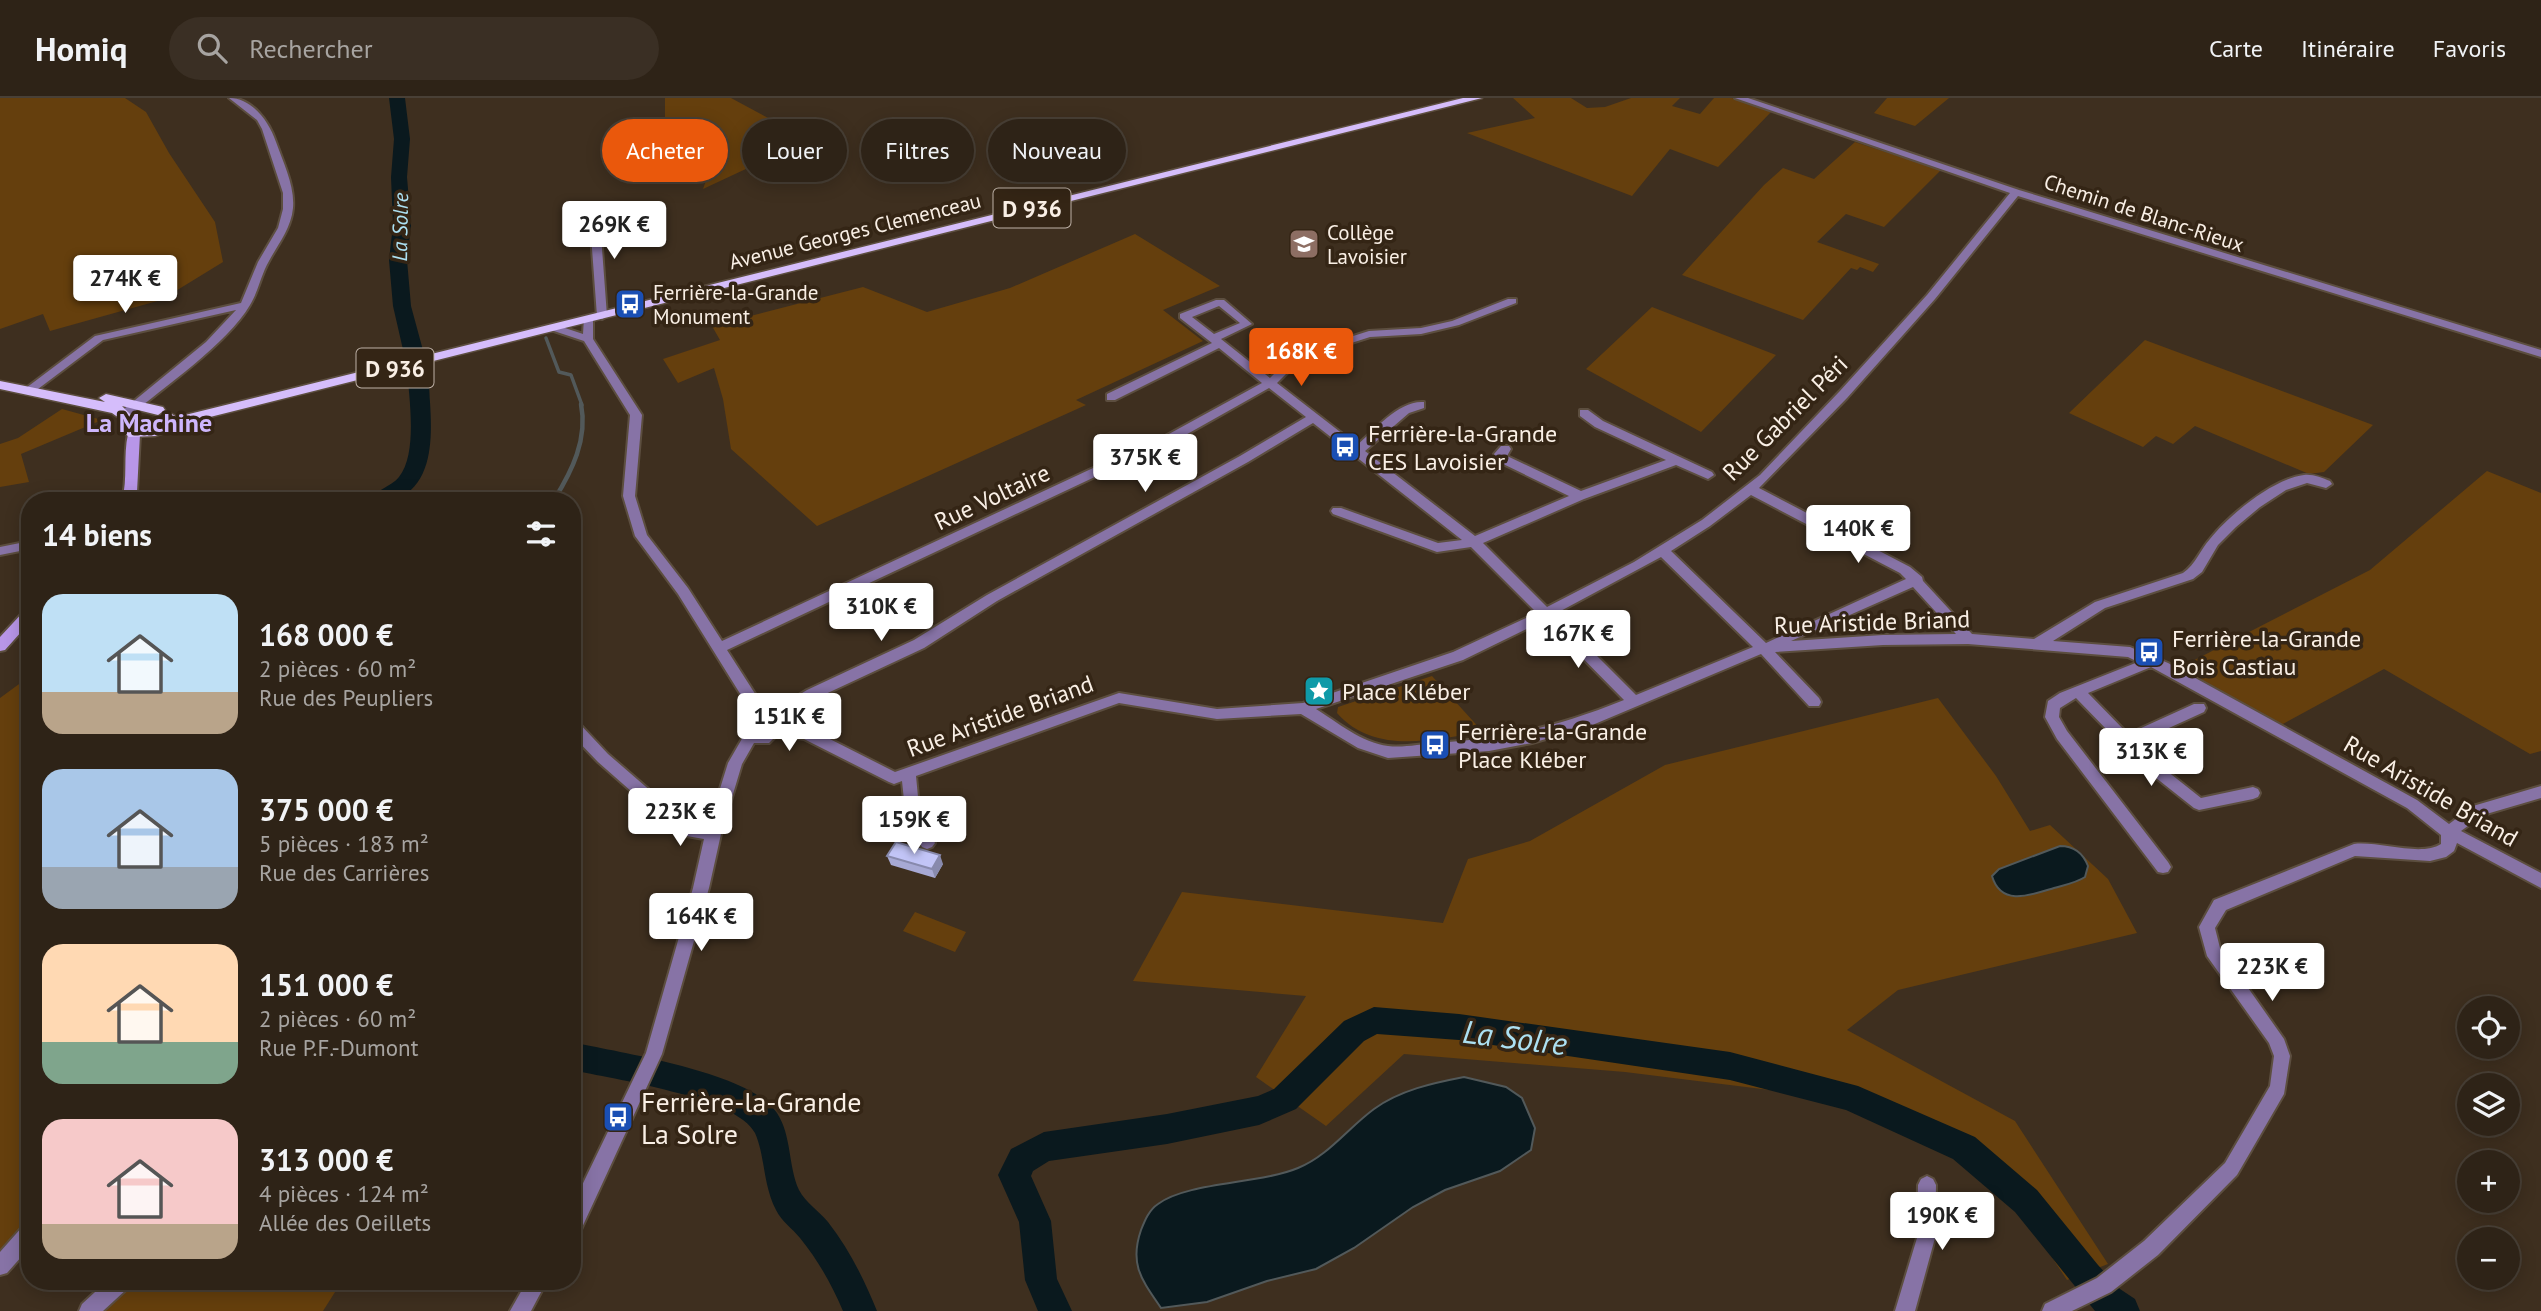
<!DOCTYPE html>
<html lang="fr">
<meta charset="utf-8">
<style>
:root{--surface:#2e2317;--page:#3a2f24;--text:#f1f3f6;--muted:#a7a4a1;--line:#494036;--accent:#ea580c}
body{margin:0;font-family:"PT Sans",sans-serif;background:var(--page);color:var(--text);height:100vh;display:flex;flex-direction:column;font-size:26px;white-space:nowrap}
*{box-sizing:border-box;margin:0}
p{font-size:23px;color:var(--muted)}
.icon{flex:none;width:38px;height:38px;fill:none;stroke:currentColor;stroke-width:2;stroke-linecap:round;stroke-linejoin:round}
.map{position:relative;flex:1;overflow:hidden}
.sheet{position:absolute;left:21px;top:394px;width:560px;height:798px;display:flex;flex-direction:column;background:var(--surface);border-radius:28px;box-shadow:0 4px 18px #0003,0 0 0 2px var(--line)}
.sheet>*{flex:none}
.hud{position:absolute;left:602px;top:21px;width:665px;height:63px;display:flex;gap:14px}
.buttons{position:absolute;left:2457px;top:898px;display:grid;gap:14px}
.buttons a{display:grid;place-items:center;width:63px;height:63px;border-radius:50%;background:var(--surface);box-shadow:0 4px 18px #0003,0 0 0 2px var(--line);font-size:35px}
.price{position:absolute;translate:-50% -60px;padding:0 16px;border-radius:7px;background:#fff;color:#222;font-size:23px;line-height:46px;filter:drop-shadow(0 2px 4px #0008)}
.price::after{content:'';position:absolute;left:50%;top:42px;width:21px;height:16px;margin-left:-10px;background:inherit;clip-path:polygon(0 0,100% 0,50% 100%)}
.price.active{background:var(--accent);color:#fff}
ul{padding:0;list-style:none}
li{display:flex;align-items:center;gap:21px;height:175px;padding:0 21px}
li span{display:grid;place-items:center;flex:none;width:196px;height:140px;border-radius:21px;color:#555}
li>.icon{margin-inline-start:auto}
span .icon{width:84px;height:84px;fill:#fffc;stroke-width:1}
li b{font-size:30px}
h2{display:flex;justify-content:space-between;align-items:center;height:84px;padding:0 21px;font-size:30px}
.pill{padding:0 24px;border-radius:32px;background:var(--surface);box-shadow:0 4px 18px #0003,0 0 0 2px var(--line);font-size:24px;line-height:63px}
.pill.active{background:var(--accent);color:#fff}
header{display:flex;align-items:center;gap:42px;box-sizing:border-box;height:98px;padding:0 35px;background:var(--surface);border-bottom:2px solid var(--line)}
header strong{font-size:33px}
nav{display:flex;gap:38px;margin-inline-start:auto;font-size:24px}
.search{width:490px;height:63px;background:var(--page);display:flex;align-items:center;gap:18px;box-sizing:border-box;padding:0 24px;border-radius:38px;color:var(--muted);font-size:26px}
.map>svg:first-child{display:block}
.green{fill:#653f0d}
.water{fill:#0a191e;stroke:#52595a;stroke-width:2}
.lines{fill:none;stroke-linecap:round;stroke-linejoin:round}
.stream-far1{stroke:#52595a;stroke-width:3.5}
.stream{stroke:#52595a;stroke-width:4.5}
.river{fill:#0a191e;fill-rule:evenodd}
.street-casing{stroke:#5c4e3f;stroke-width:4}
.secondary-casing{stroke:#5c4e3f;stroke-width:4}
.primary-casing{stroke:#5c4e3f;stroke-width:3}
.street{fill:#8773a6;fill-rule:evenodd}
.secondary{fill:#b896e8;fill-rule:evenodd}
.primary{fill:#d5bdfb;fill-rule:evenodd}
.wall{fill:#a7a9d4}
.shaded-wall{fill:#888aad}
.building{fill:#c2c5f7;stroke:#888aad;stroke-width:2}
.labels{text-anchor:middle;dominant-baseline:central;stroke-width:7;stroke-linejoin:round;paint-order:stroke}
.far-street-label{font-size:21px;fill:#f9efe5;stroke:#342515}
.far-water-label{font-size:21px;font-style:italic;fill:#ace0f2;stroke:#342515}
.far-poi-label{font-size:21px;fill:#f9efe5;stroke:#342515;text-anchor:start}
.shield{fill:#342515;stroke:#beb2a7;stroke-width:2}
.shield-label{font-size:23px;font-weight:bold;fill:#f9efe5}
.street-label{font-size:24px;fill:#f9efe5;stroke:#342515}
.poi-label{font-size:24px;fill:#f9efe5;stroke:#342515;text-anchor:start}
.neighbourhood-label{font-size:26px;font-weight:bold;fill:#cdb6fc;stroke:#342515}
.near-poi-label{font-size:28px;fill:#f9efe5;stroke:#342515;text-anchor:start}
.near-water-label{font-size:32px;font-style:italic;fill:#ace0f2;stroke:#342515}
</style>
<header>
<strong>Homiq</strong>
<div class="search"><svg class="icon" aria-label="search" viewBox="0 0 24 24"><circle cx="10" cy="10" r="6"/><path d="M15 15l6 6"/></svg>Rechercher</div>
<nav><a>Carte</a><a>Itinéraire</a><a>Favoris</a></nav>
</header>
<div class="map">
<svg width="2541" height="1213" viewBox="0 0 2541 1213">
<rect width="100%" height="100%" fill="#3e2f1f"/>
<path class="green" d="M0,0H125L146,14L169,55L215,124L223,164L161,202L50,233L43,216L0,231Z
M665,0H731L772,22L793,49L703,91L710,71L665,26Z
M1513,0H1571L1587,10L1605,9L1631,0H1680L1672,8L1700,16L1714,0H1732L1771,14L1718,69L1670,51L1632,98L1467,35L1535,20Z
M1887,0H1949L1915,28L1874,15Z
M1855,44L1941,72L1884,129L1846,116L1817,144L1879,166L1873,174L1860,169L1857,172L1851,170L1803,222L1682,177L1764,87L1783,70L1814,81Z
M1135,136L1220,188L1163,212L1203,243L1076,302L1086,307L817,428L731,351L723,301L714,270L678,285L663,261L720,242L712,228L863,189L927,214L1010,190Z
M1652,209L1776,257L1701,334L1586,271Z
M2145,242L2373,327L2324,374L2309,376L2195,328L2173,346L2156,338L2143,349L2069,315Z
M62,311L102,322L21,356L29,384L0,389V346L18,340Z
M2487,373L2541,395V653L2530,656L2384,571L2281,627L2177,571L2370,472Z
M30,578V1123L0,1158V600Z
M1432,578L1483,634C1433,641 1375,658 1337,615L1338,609Z
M1938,600L1996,678L2030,733L2050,727L2108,781L2137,835L1898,892L1847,932L2015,1023L2108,1166L2067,1182L2019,1110L1922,1030L1794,995L1625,974L1404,956L1326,1028L1256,979L1306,898L1133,883L1182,794L1443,825L1468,761L1530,743L1665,667Z
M915,814L966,834L955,854L903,833Z
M132,1183H342L323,1213H100Z"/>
<path class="water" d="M2060,748C2074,748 2083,755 2088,768L2085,779C2076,785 2064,787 2054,790C2031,797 2001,809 1992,778L1999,771Z
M1464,979L1506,989L1522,1000L1535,1030L1531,1052L1500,1073L1445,1092L1413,1109L1354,1150L1316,1171L1267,1183L1207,1204L1161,1210C1142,1182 1129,1167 1141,1132C1145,1122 1149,1112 1158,1106C1187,1084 1260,1086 1298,1070C1328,1058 1348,1030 1374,1011C1400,992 1433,985 1464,979Z"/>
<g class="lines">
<path class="stream-far1" d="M546,240L559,274L571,277L582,307"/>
<path class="stream" d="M554,402C572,373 588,341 581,306"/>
<path class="river" d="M389,0H405L410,41L407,79L411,127L407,162L411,208L424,256L414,262L404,256L393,208L389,162L393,127L391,79L394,41Z
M417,265L424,267C430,276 429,293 430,304C432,337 434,385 397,401C390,404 379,402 371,402C376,391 391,389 399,379C418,355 409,299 407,271L410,267Z
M1374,909L1459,916L1730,954L1858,988L1975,1039L2037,1092L2098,1167L2120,1191L2135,1201L2140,1213H2095L2015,1114L1953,1061L1846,1012L1730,982L1459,942L1377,936L1364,943L1296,1011L1259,1027L1167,1046L1049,1063L1033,1073L1031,1078L1051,1123L1057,1181L1072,1213H1038L1025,1182L1019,1124L998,1077L1011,1051L1044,1034L1167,1016L1258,998L1274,991L1344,923Z
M572,944C620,955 751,974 777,1015C792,1038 788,1068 799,1092C806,1105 819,1113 828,1124C849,1151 864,1181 877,1213H843C832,1187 818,1162 800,1140C792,1130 782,1124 776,1112C763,1087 765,1057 755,1035C737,999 612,981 572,972Z"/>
<g class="street-casing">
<path id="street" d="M229,0C252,0 269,23 276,44C283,64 295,88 293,110C291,131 278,146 269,163C261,177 258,194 250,207C228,245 163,290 128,319L124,320L118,316L206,244L236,212L103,242L34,294H26V290L95,238L241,205L258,164L278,130L283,111V95L262,31L257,22Z
M1735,0H1748L2019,92L2541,252V259L2018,98L1935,201L1847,300L1759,390L1910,469L1922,479L1923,483L1972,536L2034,541L2095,504L2183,475C2196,466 2200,452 2210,441C2229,417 2273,381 2304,377C2313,376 2322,380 2330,383L2332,386L2326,390L2307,385L2286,392L2260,409L2236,429L2218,447L2202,474L2193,481L2105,510L2053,543L2130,549L2168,565L2417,702L2449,726L2473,708L2541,688V700L2483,717L2461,733L2541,775V790L2457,745L2454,753L2446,759L2430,763L2355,758L2226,812L2215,830L2220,850L2284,941L2290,958L2284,996L2237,1077L2158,1157L2111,1194L2072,1213H2042L2045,1206L2097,1180L2144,1143L2225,1065L2270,988L2274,958L2269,945L2207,858L2199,829L2214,802L2354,746C2379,743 2421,759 2441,746V737L2407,710L2151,569L2088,595L2128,636L2194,606H2204L2206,610L2204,614L2136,645L2172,677L2201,700L2253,689L2258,691L2260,695L2258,699L2253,701L2199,712L2194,710L2146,672L2076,600L2060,610L2059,619L2067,633L2168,764L2171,769L2168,774L2163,775L2158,774L2057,641L2045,619L2048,603L2060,595L2138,564L2128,559L1968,546L1883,547L1775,554L1819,600L1821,604L1819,608H1809L1761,556L1590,628L1532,645L1489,653L1388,660L1358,650L1301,616L1217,621L1119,605L916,678L920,720L935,745L932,749L927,751L922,749L906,721L902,683L894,686L889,684L804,641L777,637L769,645H754L742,666L721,736L709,790L662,956L579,1136L572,1138V1108L646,955L693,790L704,741L681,737L598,664L572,637V622L577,623L608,656L690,727L708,729L728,665L743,639L742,631L754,618L678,496L635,438L623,398L630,317L584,243L551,232V228H559L583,236L584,220H592L593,222V241L642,317L635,398L647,437L688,490L722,543L1091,371L1158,342L1262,285L1219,250L1115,302H1107V296L1212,245L1180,220V216L1216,202H1224L1252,226L1221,241L1270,280L1287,263L1306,253L1369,233L1421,230L1452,223L1508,201H1516V205L1459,227L1421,236L1370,239L1314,257L1295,267L1277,285L1357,347C1375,332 1399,302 1424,304V310L1409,315L1365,353L1475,438L1569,398L1499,364L1494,356L1501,348H1509L1511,351L1507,358L1581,393L1666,362L1595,329L1580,318V312H1588L1603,323L1712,374L1714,377L1708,381L1676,367L1584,401L1483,445L1547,509L1634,464L1702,422L1760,377L1839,294L1927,197L2010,95ZM1219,208L1240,225L1214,236L1192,219ZM1269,290L1306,319L1240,358L987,497L914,542L807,592L768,616L727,552L1099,377L1166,348ZM1313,325L1462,442L1438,445L1341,410H1333L1331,413L1333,416L1437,454L1471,449L1537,515L1453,554L1303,605L1217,611L1119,595L895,674L812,632L778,626L777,624L817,600L924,550L997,503L1248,364ZM1751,397L1900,475L1906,481L1766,545L1671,453L1710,428ZM1661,459L1753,549L1636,597L1555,516ZM1913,489L1956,536L1883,537L1791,543ZM1545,522L1624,602C1557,629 1508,640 1436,645C1421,646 1403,650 1388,648C1362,645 1337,624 1316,611L1463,562ZM762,627L766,630L761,635L757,634Z
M594,107L599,110L607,218L602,221L597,218L589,110Z
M30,443V451L0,457V449Z
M1927,1078L1933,1081L1936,1087L1935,1140L1915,1213H1895L1917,1140L1918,1087L1921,1081Z
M30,1126V1149L7,1175L0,1177V1154L23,1128Z
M107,1183H130L128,1190L103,1213H79L82,1206Z
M527,1183H547L531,1213H510Z"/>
</g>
<g class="secondary-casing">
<path id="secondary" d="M134,332L140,336L137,394L134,402H122C128,381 123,358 128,336Z
M30,510V524L5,552L0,553V539L25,512Z"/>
</g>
<g class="primary-casing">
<path id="primary" d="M1463,0H1482L206,320L155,338L129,339L121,332L119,320L112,315L0,291V283L105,304L99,300L106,296L163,309L165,312L158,317L122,308L133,319L135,330L151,329L170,315L177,319Z"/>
</g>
<use href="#street" class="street"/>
<use href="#secondary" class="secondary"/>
<use href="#primary" class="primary"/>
</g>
<path class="wall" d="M887,758L943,766L935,780L891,767Z"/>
<path class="shaded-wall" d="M940,757L943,766L935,780L932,771Z"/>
<path class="building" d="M896,744L940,757L932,771L887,758Z"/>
<defs>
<g id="school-square" transform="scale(1.575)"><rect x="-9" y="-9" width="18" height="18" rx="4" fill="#8d6e63" stroke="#342515"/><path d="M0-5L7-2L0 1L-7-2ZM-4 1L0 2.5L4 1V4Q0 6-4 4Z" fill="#fff"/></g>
<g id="bus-square" transform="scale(1.575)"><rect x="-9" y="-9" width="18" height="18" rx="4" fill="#1a4fb4" stroke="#342515"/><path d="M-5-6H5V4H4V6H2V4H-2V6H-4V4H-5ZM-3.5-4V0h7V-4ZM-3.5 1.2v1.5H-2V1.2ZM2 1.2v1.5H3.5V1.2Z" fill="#fff"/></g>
<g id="sight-square" transform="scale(1.575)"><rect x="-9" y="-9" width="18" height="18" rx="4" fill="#0f9aa8" stroke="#342515"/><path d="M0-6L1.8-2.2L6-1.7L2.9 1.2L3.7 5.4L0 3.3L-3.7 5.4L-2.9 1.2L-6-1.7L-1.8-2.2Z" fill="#fff"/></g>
</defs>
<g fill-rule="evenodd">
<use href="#school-square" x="1304" y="146"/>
<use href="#bus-square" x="630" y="206"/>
<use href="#bus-square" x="1345" y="349"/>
<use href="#bus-square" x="2149" y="554"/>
<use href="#sight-square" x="1319" y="593"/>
<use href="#bus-square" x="1435" y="647"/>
<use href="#bus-square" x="618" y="1019"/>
</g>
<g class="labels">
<g class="far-street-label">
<text transform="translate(2144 115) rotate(18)">Chemin de Blanc-Rieux</text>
<text transform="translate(855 133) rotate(-14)">Avenue Georges Clemenceau</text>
</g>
<g class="far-water-label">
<text transform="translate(400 129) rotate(-89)">La Solre</text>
</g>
<g class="far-poi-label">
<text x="1327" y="134">Collège<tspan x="1327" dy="24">Lavoisier</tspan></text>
<text x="653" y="194">Ferrière-la-Grande<tspan x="653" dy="24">Monument</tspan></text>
</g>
<g class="shield">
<rect x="993.5" y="90.5" width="77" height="39" rx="5"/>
<rect x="356.5" y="250.5" width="77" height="39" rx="5"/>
</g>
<g class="shield-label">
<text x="1032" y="110">D 936</text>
<text x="395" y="270">D 936</text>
</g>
<g class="street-label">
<text transform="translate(1785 320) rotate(-45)">Rue Gabriel Péri</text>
<text transform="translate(992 399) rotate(-25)">Rue Voltaire</text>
<text transform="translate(1872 524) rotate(-2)">Rue Aristide Briand</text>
<text transform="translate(1000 618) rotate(-20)">Rue Aristide Briand</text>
<text transform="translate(2431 693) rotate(30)">Rue Aristide Briand</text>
</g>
<g class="poi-label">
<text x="1368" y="335">Ferrière-la-Grande<tspan x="1368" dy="28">CES Lavoisier</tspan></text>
<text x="2172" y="540">Ferrière-la-Grande<tspan x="2172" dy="28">Bois Castiau</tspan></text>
<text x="1342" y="593">Place Kléber</text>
<text x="1458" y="633">Ferrière-la-Grande<tspan x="1458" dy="28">Place Kléber</tspan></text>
</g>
<g class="neighbourhood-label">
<text x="149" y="324">La Machine</text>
</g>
<g class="near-poi-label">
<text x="641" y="1003">Ferrière-la-Grande<tspan x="641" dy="32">La Solre</tspan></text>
</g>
<g class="near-water-label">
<text transform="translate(1515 939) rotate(7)">La Solre</text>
</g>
</g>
</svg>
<div class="buttons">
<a><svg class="icon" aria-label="locate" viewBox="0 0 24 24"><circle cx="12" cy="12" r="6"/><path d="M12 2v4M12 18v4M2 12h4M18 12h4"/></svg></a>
<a><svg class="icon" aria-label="layers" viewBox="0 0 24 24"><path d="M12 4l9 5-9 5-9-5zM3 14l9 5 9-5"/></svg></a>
<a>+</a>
<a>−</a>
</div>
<b class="price" style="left:614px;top:163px">269K €</b>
<b class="price" style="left:125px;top:217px">274K €</b>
<b class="price active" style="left:1301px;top:290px">168K €</b>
<b class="price" style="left:1145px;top:396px">375K €</b>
<b class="price" style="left:1858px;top:467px">140K €</b>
<b class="price" style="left:881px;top:545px">310K €</b>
<b class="price" style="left:1578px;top:572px">167K €</b>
<b class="price" style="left:789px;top:655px">151K €</b>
<b class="price" style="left:2151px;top:690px">313K €</b>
<b class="price" style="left:680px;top:750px">223K €</b>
<b class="price" style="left:914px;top:758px">159K €</b>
<b class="price" style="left:701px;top:855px">164K €</b>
<b class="price" style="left:2272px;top:905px">223K €</b>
<b class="price" style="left:1942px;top:1154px">190K €</b>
<div class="hud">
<a class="pill active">Acheter</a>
<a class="pill">Louer</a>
<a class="pill">Filtres</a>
<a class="pill">Nouveau</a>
</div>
<section class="sheet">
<h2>14 biens<svg class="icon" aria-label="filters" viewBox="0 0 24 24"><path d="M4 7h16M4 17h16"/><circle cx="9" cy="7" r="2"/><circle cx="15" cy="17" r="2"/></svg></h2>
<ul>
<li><span style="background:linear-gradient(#bfe0f5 70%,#b9a48a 0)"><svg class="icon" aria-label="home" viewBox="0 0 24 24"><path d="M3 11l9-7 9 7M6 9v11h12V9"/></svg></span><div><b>168 000 €</b><p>2 pièces · 60 m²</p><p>Rue des Peupliers</p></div></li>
<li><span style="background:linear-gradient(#a9c7e8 70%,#9aa5b1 0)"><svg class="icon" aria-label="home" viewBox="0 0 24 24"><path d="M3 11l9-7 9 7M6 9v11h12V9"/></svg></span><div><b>375 000 €</b><p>5 pièces · 183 m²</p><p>Rue des Carrières</p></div></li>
<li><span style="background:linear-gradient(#ffd9b3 70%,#7fa58c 0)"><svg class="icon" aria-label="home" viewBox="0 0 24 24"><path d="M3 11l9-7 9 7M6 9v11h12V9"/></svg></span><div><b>151 000 €</b><p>2 pièces · 60 m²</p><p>Rue P.F.-Dumont</p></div></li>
<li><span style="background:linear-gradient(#f6c9c9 75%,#b9a48a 0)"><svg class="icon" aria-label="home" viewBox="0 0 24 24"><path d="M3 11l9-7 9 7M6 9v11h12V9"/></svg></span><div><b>313 000 €</b><p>4 pièces · 124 m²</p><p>Allée des Oeillets</p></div></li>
</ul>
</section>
</div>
